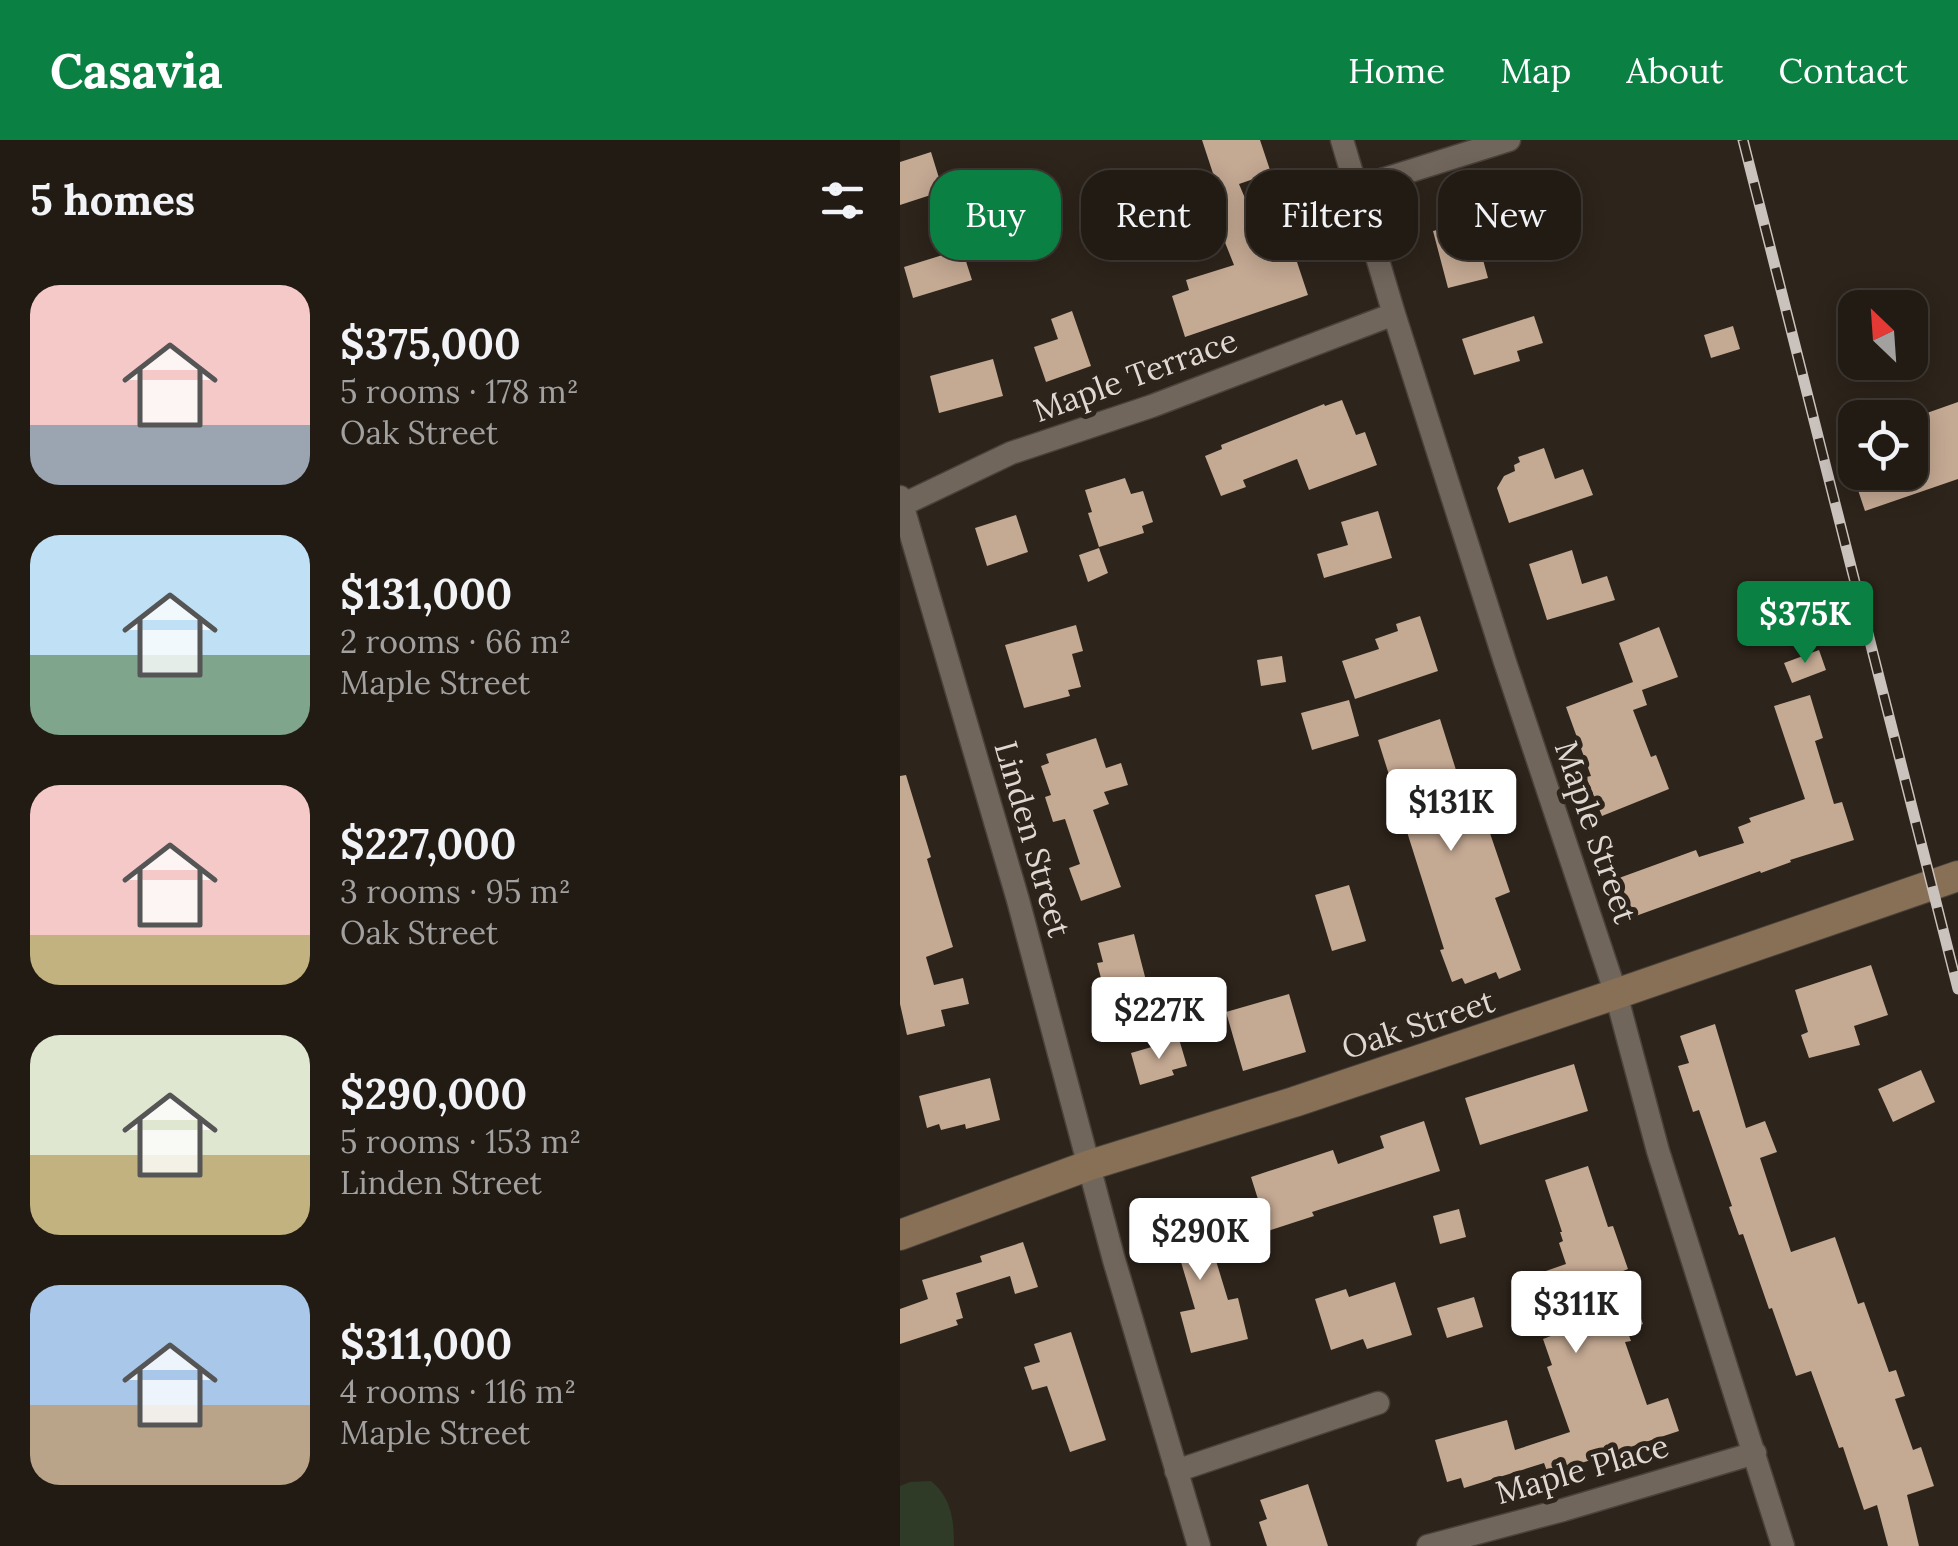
<!DOCTYPE html>
<meta charset="utf-8">
<style>
:root{--surface:#221b14;--page:#2e2822;--text:#f1f3f6;--muted:#a2a1a0;--line:#3f3934;--accent:#0b8043}
body{margin:0;font-family:Lora,serif;background:var(--page);color:var(--text);height:100vh;display:flex;flex-direction:column;font-size:38px;white-space:nowrap}
*{box-sizing:border-box;margin:0}
p{font-size:32px;color:var(--muted)}
.icon{flex:none;width:55px;height:55px;fill:none;stroke:currentColor;stroke-width:2;stroke-linecap:round;stroke-linejoin:round}
.map{position:relative;flex:1;overflow:hidden}
.details{display:flex;flex-direction:column;background:var(--surface);width:900px}
.details>*{flex:none}
.hud{position:absolute;left:30px;top:30px;width:878px;height:90px;display:flex;gap:20px}
.needle{width:65px;rotate:335deg}
.fabs{position:absolute;left:938px;top:150px;display:grid;gap:20px}
.fabs a{display:grid;place-items:center;width:90px;height:90px;border-radius:20px;background:var(--surface);box-shadow:0 5px 25px #0003,0 0 0 2px var(--line);font-size:50px}
.price{position:absolute;translate:-50% -85px;padding:0 22px;border-radius:10px;background:#fff;color:#222;font-size:32px;line-height:65px;filter:drop-shadow(0 2px 5px #0008)}
.price::after{content:'';position:absolute;left:50%;top:60px;width:30px;height:22px;margin-left:-15px;background:inherit;clip-path:polygon(0 0,100% 0,50% 100%)}
.price.on{background:var(--accent);color:#fff}
ul{padding:0;list-style:none}
li{display:flex;align-items:center;gap:30px;height:250px;padding:0 30px}
li span{display:grid;place-items:center;flex:none;width:280px;height:200px;border-radius:30px;color:#555}
li>.icon{margin-inline-start:auto}
span .icon{width:120px;height:120px;fill:#fffc;stroke-width:1}
li b{font-size:42px}
h2{display:flex;justify-content:space-between;align-items:center;height:120px;padding:0 30px;font-size:42px}
.chip{padding:0 35px;border-radius:30px;background:var(--surface);box-shadow:0 5px 25px #0003,0 0 0 2px var(--line);font-size:35px;line-height:90px}
.chip.on{background:var(--accent);color:#fff}
header{display:flex;align-items:center;gap:60px;box-sizing:border-box;height:140px;padding:0 50px;background:var(--accent);color:#fff}
header strong{font-size:48px}
nav{display:flex;gap:55px;margin-inline-start:auto;font-size:35px}
main{display:flex;flex:1;min-height:0}
.map>svg:first-child{display:block}
.green{fill:#2f3a27}
.building{fill:#c4a993}
.lines{fill:none;stroke-linecap:round;stroke-linejoin:round}
.street-casing{stroke:#4a423b;stroke-width:25}
.secondary-casing{stroke:#4a423b;stroke-width:32}
.street{stroke:#71665c;stroke-width:22}
.secondary{stroke:#877055;stroke-width:30}
.rail-casing{stroke:#cac2bd;stroke-width:11}
.rail{stroke:#2d241b;stroke-width:8;stroke-dasharray:22;stroke-linecap:butt}
.labels{text-anchor:middle;dominant-baseline:central;stroke-width:10;stroke-linejoin:round;paint-order:stroke}
.street-label{font-size:32px;fill:#dfd8d3;stroke:#2d241b}
</style>
<header>
<strong>Casavia</strong>
<nav><a>Home</a><a>Map</a><a>About</a><a>Contact</a></nav>
</header>
<main>
<section class="details">
<h2>5 homes<svg class="icon" aria-label="filters" viewBox="0 0 24 24"><path d="M4 7h16M4 17h16"/><circle cx="9" cy="7" r="2"/><circle cx="15" cy="17" r="2"/></svg></h2>
<ul>
<li><span style="background:linear-gradient(#f6c9c9 70%,#9aa5b1 0)"><svg class="icon" aria-label="home" viewBox="0 0 24 24"><path d="M3 11l9-7 9 7M6 9v11h12V9"/></svg></span><div><b>$375,000</b><p>5 rooms · 178 m²</p><p>Oak Street</p></div></li>
<li><span style="background:linear-gradient(#bfe0f5 60%,#7fa58c 0)"><svg class="icon" aria-label="home" viewBox="0 0 24 24"><path d="M3 11l9-7 9 7M6 9v11h12V9"/></svg></span><div><b>$131,000</b><p>2 rooms · 66 m²</p><p>Maple Street</p></div></li>
<li><span style="background:linear-gradient(#f6c9c9 75%,#c2b280 0)"><svg class="icon" aria-label="home" viewBox="0 0 24 24"><path d="M3 11l9-7 9 7M6 9v11h12V9"/></svg></span><div><b>$227,000</b><p>3 rooms · 95 m²</p><p>Oak Street</p></div></li>
<li><span style="background:linear-gradient(#dfe7d0 60%,#c2b280 0)"><svg class="icon" aria-label="home" viewBox="0 0 24 24"><path d="M3 11l9-7 9 7M6 9v11h12V9"/></svg></span><div><b>$290,000</b><p>5 rooms · 153 m²</p><p>Linden Street</p></div></li>
<li><span style="background:linear-gradient(#a9c7e8 60%,#b9a48a 0)"><svg class="icon" aria-label="home" viewBox="0 0 24 24"><path d="M3 11l9-7 9 7M6 9v11h12V9"/></svg></span><div><b>$311,000</b><p>4 rooms · 116 m²</p><p>Maple Street</p></div></li>
</ul>
</section>
<div class="map">
<svg width="1058" height="1406" viewBox="0 0 1058 1406">
<rect width="100%" height="100%" fill="#2d241b"/>
<path class="green" d="M31,1341C52,1358 54,1381 54,1406H0V1346L10,1342Z"/>
<path class="building" d="M302,0H360L371,33L339,44L369,115L392,107L408,155L285,197L272,156L289,150L286,140L334,125L316,80L327,76Z
M31,12L43,51L0,65V22Z
M589,76L599,111L582,116L588,138L548,148L533,91Z
M62,109L72,140L13,158L4,127Z
M172,171L191,226L146,242L134,207L158,199L151,179Z
M634,176L643,203L617,211L620,221L574,235L562,199Z
M833,186L840,209L811,218L804,195Z
M93,219L103,256L39,273L30,236Z
M442,260L456,295L465,292L477,325L409,350L397,319L343,340L346,347L321,356L305,316L322,309L321,305L424,264L425,266Z
M1058,262V339L965,371L952,332H1010V279Z
M644,308L655,339L683,329L693,355L609,383L597,348L604,336L615,331L614,325L620,322L618,317Z
M225,338L231,354L243,351L253,382L242,386L244,393L199,407L188,373L192,372L185,350Z
M478,371L492,418L424,438L417,414L448,405L441,382Z
M116,375L128,412L87,426L75,388Z
M199,408L208,433L188,442L179,415Z
M672,410L682,444L707,436L715,460L647,480L629,424Z
M520,476L538,531L455,559L442,521L479,509L475,499L498,491L496,484Z
M176,485L183,511L172,514L181,547L168,550L170,556L124,568L105,505Z
M759,487L778,537L742,550L747,565L733,570L751,617L756,615L769,649L702,676L686,637L691,636L666,567L733,542L719,503Z
M919,510L926,530L892,543L884,523Z
M382,516L386,542L361,546L357,520Z
M910,555L923,598L915,601L934,664L942,662L954,700L890,720L891,722L861,733L860,731L733,777L719,738L796,710L799,717L844,703L838,687L851,682L849,678L905,659L874,566Z
M449,560L459,596L412,610L401,573Z
M540,579L566,662L578,658L610,752L595,758L621,830L599,839L596,832L565,844L562,838L552,842L540,810L544,809L478,600Z
M196,598L206,628L221,623L228,645L204,652L209,664L193,670L221,747L181,761L169,728L180,724L165,679L153,682L145,657L151,655L141,626L149,623L146,614Z
M6,635L31,717L27,719L53,807L26,817L34,845L63,838L69,864L41,870L45,886L7,895L0,864V636Z
M449,745L466,801L432,811L415,755Z
M234,794L251,860L215,869L211,856L206,857L197,823L203,822L198,803Z
M971,825L988,875L954,886L960,905L909,918L901,895L908,892L895,850Z
M389,854L406,912L343,931L326,872Z
M815,884L846,988L865,981L877,1012L860,1018L891,1112L935,1097L958,1164L964,1162L989,1232L996,1230L1005,1256L995,1259L1013,1310L1021,1307L1034,1346L1007,1355L1019,1406H988L977,1365L964,1370L943,1307L939,1308L911,1231L896,1236L872,1168L869,1169L843,1094L839,1095L829,1067L832,1066L799,970L793,972L778,926L789,923L780,896Z
M279,899L287,926L272,930L274,935L240,945L231,913Z
M674,924L688,971L580,1005L565,958Z
M1021,930L1035,962L993,982L978,949Z
M90,938L100,980L66,989L65,984L41,990L39,984L27,988L19,956Z
M524,981L540,1031L412,1072L414,1076L368,1091L351,1037L433,1010L438,1024L484,1008L480,996Z
M688,1026L708,1087L713,1086L728,1129L723,1131L743,1184L727,1190L731,1201L725,1202L747,1265L768,1258L779,1291L648,1334L644,1323L564,1348L561,1338L547,1342L535,1300L607,1280L615,1310L670,1292L647,1227L652,1225L643,1199L664,1191L643,1132L666,1124L659,1103L663,1101L660,1092H662L645,1040Z
M285,1063L298,1105L310,1101L328,1160L338,1158L348,1199L291,1213L280,1172L295,1169L278,1112L263,1117L250,1073Z
M559,1069L566,1097L540,1104L533,1076Z
M123,1102L138,1147L115,1154L110,1136L56,1153L63,1178L56,1180L58,1185L0,1204V1169L28,1159L22,1140L82,1122L80,1116Z
M495,1142L512,1195L467,1209L463,1199L431,1210L415,1159L446,1149L449,1157Z
M574,1157L583,1187L547,1198L537,1168Z
M171,1192L206,1300L170,1312L147,1246L132,1250L124,1227L140,1222L134,1204Z
M408,1344L428,1406H367L359,1382L367,1379L360,1360Z"/>
<g class="lines">
<g class="street-casing">
<path id="street" d="M442,0L494,174L605,522L716,854L758,1011L883,1406
M456,48L609,0
M0,357L118,760L214,1120L299,1406
M0,366L111,313L252,266L494,174
M276,1331L478,1263
M528,1406L663,1370L855,1313"/>
</g>
<g class="secondary-casing">
<path id="secondary" d="M0,1095L190,1025L394,962L716,854L1058,736"/>
</g>
<use href="#street" class="street"/>
<use href="#secondary" class="secondary"/>
<g class="rail-casing">
<path id="rail" d="M843,0L1058,849"/>
</g>
<use href="#rail" class="rail"/>
</g>
<g class="labels">
<g class="street-label">
<text transform="translate(235 235) rotate(-20)">Maple Terrace</text>
<text transform="translate(696 692) rotate(71)">Maple Street</text>
<text transform="translate(133 699) rotate(74)">Linden Street</text>
<text transform="translate(518 884) rotate(-18)">Oak Street</text>
<text transform="translate(682 1329) rotate(-16)">Maple Place</text>
</g>
</g>
</svg>
<div class="fabs">
<a><svg class="needle" viewBox="-14 -14 28 28"><path d="M0-13l5 13h-10z" fill="#e53935"/><path d="M0 13l5-13h-10z" fill="#a2a1a0"/></svg></a>
<a><svg class="icon" aria-label="locate" viewBox="0 0 24 24"><circle cx="12" cy="12" r="6"/><path d="M12 2v4M12 18v4M2 12h4M18 12h4"/></svg></a>
</div>
<b class="price on" style="left:905px;top:526px">$375K</b>
<b class="price" style="left:551px;top:714px">$131K</b>
<b class="price" style="left:259px;top:922px">$227K</b>
<b class="price" style="left:300px;top:1143px">$290K</b>
<b class="price" style="left:676px;top:1216px">$311K</b>
<div class="hud">
<a class="chip on">Buy</a>
<a class="chip">Rent</a>
<a class="chip">Filters</a>
<a class="chip">New</a>
</div>
</div>
</main>
